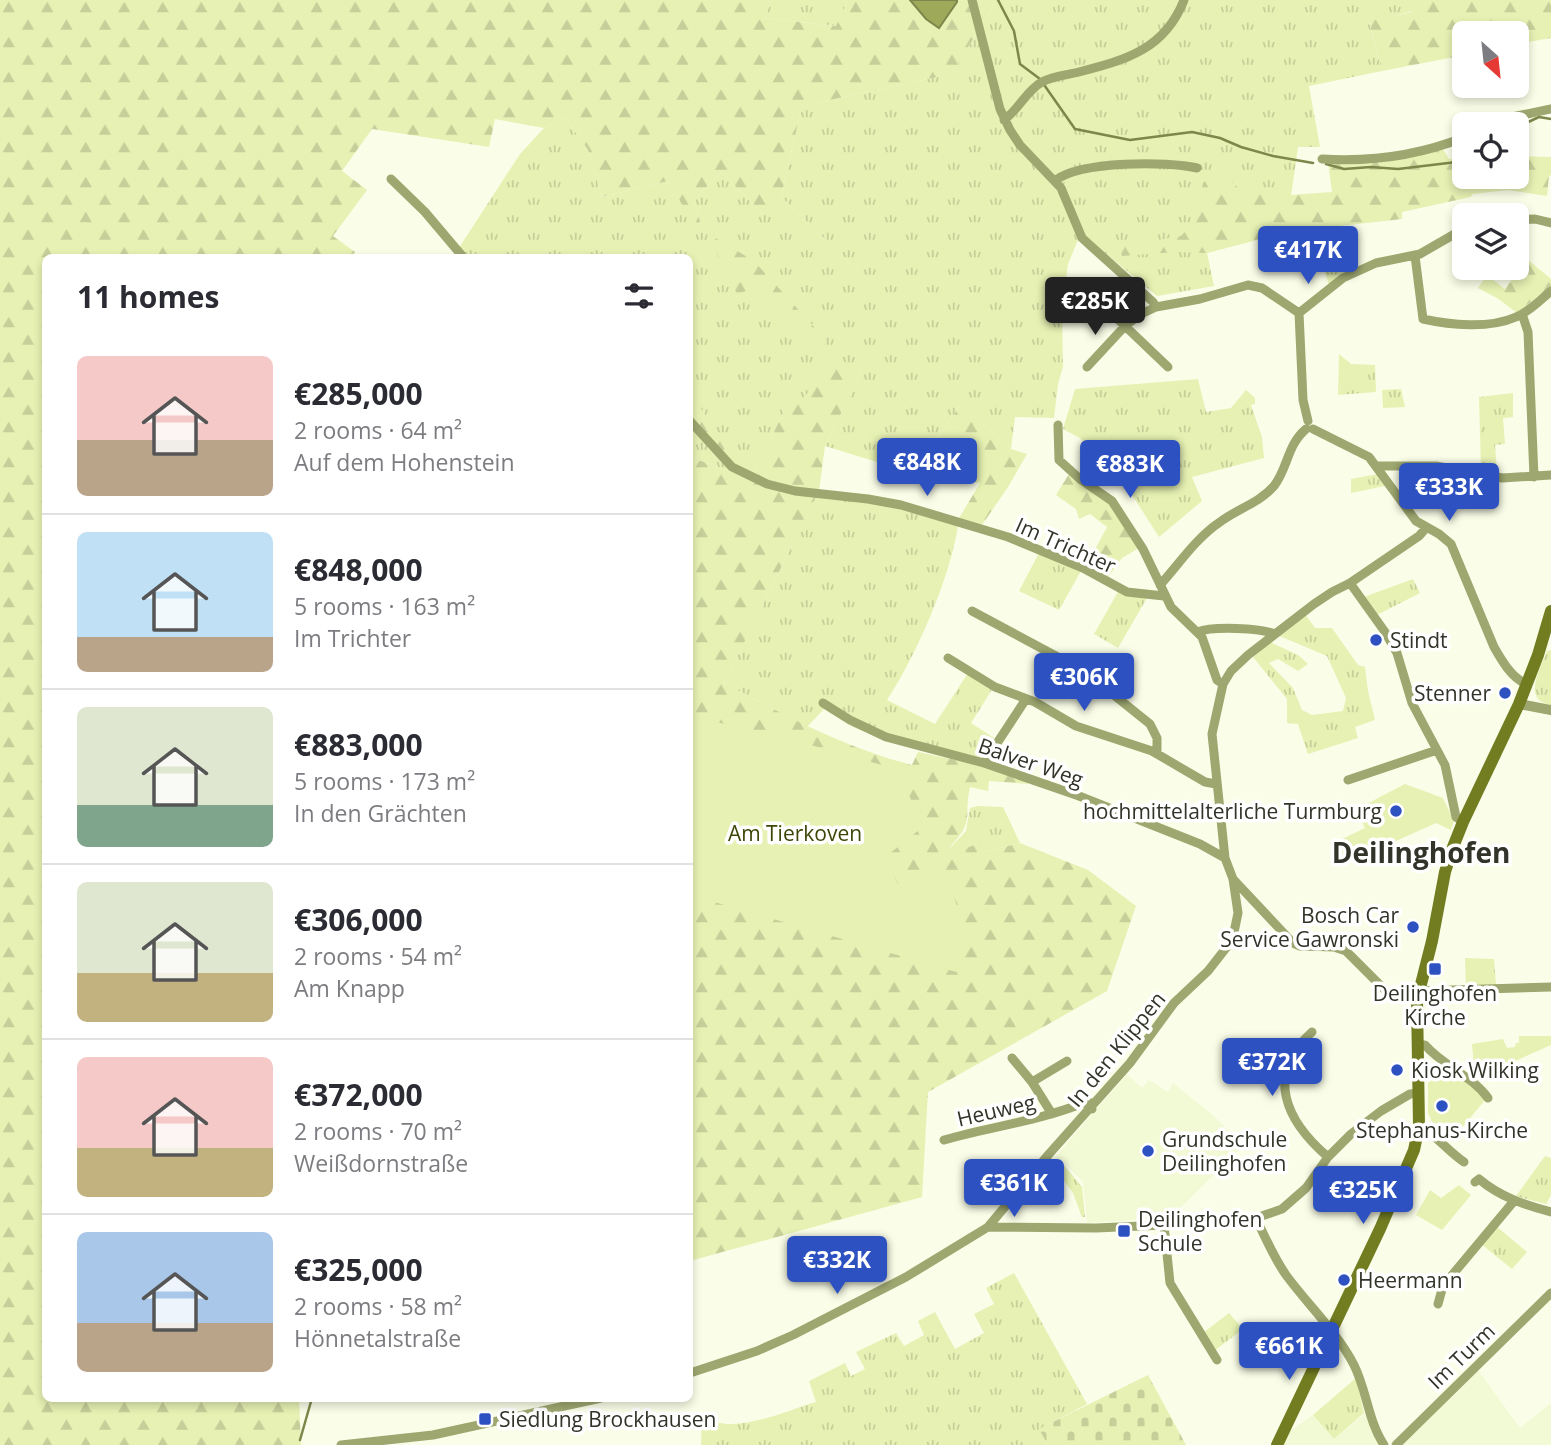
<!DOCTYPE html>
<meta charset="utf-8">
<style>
:root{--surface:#fff;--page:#f2f2f3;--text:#2b2b33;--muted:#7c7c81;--line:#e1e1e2;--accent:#2d51c1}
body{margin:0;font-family:"Open Sans",sans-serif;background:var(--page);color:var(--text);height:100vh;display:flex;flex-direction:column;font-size:26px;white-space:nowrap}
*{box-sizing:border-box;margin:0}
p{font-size:23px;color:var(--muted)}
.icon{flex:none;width:38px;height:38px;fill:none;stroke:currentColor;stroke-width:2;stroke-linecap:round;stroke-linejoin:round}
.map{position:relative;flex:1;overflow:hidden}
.sheet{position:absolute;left:42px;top:254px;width:651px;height:1148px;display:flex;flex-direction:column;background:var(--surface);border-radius:10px;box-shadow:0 4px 10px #0003}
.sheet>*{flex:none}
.needle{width:46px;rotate:153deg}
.buttons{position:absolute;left:1452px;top:21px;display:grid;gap:14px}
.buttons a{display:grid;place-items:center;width:77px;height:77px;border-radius:10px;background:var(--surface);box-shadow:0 4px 10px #0003;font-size:35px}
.price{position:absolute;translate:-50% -60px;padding:0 16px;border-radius:7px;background:var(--accent);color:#fff;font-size:23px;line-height:46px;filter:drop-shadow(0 2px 4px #0008)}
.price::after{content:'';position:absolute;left:50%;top:42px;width:21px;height:16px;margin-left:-10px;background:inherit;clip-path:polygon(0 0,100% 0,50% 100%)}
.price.on{background:#222;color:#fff}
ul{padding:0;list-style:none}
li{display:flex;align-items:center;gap:21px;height:175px;padding:0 35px}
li+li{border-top:2px solid var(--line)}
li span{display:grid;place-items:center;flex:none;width:196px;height:140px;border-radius:10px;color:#555}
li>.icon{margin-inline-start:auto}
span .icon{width:84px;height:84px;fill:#fffc;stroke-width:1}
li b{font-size:30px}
h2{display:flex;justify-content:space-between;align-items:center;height:84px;padding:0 35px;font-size:30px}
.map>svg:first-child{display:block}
.built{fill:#f2f9d5}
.grass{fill:url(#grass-tufts)}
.forest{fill:url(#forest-firs)}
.cemetery{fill:url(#cemetery-stones)}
.park{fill:#e6f1b3}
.water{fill:#9eaa59;stroke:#7e874b;stroke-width:2}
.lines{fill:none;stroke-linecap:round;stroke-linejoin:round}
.stream{stroke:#7e874b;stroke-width:2.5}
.minor{stroke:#9ea770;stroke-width:9}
.tertiary{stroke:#9ea770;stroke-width:10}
.secondary{stroke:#727d22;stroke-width:12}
.poi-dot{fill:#2d51c1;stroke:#fff;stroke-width:2.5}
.labels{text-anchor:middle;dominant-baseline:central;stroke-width:7;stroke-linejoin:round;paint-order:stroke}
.street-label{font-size:21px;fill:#323429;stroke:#fff}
.poi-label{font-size:21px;fill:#323429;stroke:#fff;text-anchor:start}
.park-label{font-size:21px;fill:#3e4505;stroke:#fff}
.district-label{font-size:28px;font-weight:bold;fill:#323429;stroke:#fff}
</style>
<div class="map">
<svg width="1551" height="1445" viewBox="0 0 1551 1445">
<defs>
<pattern id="grass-tufts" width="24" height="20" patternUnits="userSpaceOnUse" patternTransform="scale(1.75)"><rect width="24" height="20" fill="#e6f1b3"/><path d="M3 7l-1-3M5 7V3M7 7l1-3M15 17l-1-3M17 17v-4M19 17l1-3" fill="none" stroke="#c6cf9a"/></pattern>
<pattern id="forest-firs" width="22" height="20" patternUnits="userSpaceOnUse" patternTransform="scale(1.75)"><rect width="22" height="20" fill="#e6f1b3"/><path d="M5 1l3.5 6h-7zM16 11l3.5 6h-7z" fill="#c6cf9a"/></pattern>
<pattern id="cemetery-stones" width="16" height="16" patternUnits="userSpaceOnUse" patternTransform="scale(1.75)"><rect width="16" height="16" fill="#e6f1b3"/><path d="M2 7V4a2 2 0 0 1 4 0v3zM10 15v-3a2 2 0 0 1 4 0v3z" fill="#c6cf9a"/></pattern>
</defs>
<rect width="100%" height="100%" fill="#fafee8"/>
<path class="built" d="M1127,1074L1142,1088L1149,1080L1168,1092L1173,1083L1214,1116L1243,1146L1170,1218L1087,1223L1083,1182L1064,1162L1055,1157Z
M1478,1370L1520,1428L1551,1403V1445H1400Z
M1367,1412L1381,1445H1282L1290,1431L1313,1415L1334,1439Z"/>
<path class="grass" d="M771,0H848L837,26L765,18Z
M994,0H1410L1413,11L1369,22L1382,71L1309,86L1320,147H1298L1286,232L1207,253L1214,286L1157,296L1081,233L1068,264L1062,305L1063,367L1058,384L1054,418L1015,417L1011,449L961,404L913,473L825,446L861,373L801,403L787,405L751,479L690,457V257H453L520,154L544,128L565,117L588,150L602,197L668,181L696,227L701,225L694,200L721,172L763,214L777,203L870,282L781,197L802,106L951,74L991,11Z
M1338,226L1349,273L1329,285L1311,229Z
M1339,354L1351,364L1375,365L1376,392L1338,395Z
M1198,379L1206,412L1231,408L1246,390L1255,398V404L1251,405L1262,437L1264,458L1192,477L1202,501L1159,537L1118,473L1094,455L1080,438L1063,429L1075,389Z
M1401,389L1405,407L1383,408L1382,390Z
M1513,393V417L1503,418L1505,444L1495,445L1497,471L1481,468L1479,397Z
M1378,474L1385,486L1351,493V479Z
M819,491L899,501L958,525C951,576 916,656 887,700L935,724L968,673L993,688L971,723L994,738L983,761L892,742L853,727L824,709L807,727L724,683Z
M1039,553L1081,571L1059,610L1019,591Z
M1413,579L1420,593L1377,615L1364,597Z
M1119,590L1147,598L1118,648L1094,634Z
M1305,614L1315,628H1332L1358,665L1365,667L1368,691L1375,720L1355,727L1358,738L1308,754L1298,724L1287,723V699L1253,657L1270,642L1298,655L1308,664L1298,671L1278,659L1269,663L1293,688L1302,710L1312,715L1343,711L1346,698L1327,656L1277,635Z
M1551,650V705C1521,701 1541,667 1547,651Z
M977,806L1003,807L1020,843L985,852L954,853L950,848L966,831L970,808Z
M1365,828L1374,851L1342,861L1336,842Z
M1465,958L1494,959L1496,985L1466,987Z
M1545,1156L1551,1158V1195L1546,1204L1516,1196Z
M1058,1162L1063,1164L1082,1187L1085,1217H1082L1073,1193L1053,1165Z
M1496,1226L1527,1252L1512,1269L1481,1244Z
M1014,1273L1087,1404L1040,1429L1048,1445H701L702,1416C733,1437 784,1411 816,1402L809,1381L845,1363L851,1376L865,1369L856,1352L896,1333L904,1346L924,1335L918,1321L935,1312L955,1349L984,1333L974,1314L994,1304L986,1288Z
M1229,1313L1243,1329L1214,1351L1203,1333Z
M1356,1378L1364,1413L1334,1439L1313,1415Z"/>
<path class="forest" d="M0,0H771L765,18L836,26L848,0H910L926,19L957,3V0H994L991,11L951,74L802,106L781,197L870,282L866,287L777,203L763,214L721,172L694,200L701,225L696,228L668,181L602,197L588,150L565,117L544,128L495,119L489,147L372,129L342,171L367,190L333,236L355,252L351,257H46V1398H299L301,1445H0Z
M1410,0H1551V38L1517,44V33H1465V55L1382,71L1369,21L1412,12Z
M1443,149L1449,159L1465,157V177H1517V156L1551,157V175L1549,176L1547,196L1508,190L1472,194L1471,197L1402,212V219L1286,232L1207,253L1175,252L1122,256L1119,247L1181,236L1195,221L1203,183L1218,170L1243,192L1291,195L1332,192L1328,162Z
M707,233L754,261L827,341L822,348L752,289L737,294Z
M1527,259L1551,279V286L1517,313L1497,298L1478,288L1487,275L1505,289Z
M834,355L861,373L825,446L819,491L724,683C786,716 843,747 912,765L918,752L984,766L1027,781L1028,784L989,781L988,791L970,787C963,818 976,819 950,847L954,853L977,844L985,852L1020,843L1088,870L1136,906L1107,991L928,1092L922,1197L690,1261V457L751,479L787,405L801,402Z
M690,389L725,450L721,453L690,426Z
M961,404L1011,449L1027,454L1008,487L982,525L958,520L980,483L913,473Z
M1069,474L1110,502L1139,548L1122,558L1108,577L1086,566L1107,527L1090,514L1079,519L1076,509L1056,495Z"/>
<path class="cemetery" d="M1148,1375L1186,1445H1048L1039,1429Z"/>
<path class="park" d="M690,716L782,737L896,769L924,826L884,858L898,884L940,867C963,908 963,927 956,972L690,895Z
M1405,784L1443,798L1454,821L1451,830L1436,823L1374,851L1357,809Z
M1519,1036H1551V1045L1475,1079L1472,1044L1503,1039L1507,1048L1515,1047L1516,1043H1519Z
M1450,1068L1477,1089L1485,1100C1473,1114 1460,1134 1442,1142L1428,1113V1083Z
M1459,1185L1471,1195L1442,1230L1416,1215L1430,1190L1441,1198Z"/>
<path class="water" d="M910,0H957V2L939,28L926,19Z"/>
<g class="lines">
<path class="stream" d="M998,0L1014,31L1020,64L1040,79L1075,129L1130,140L1192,132L1220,138L1241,147L1273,156L1313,163
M1517,145L1524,124L1539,117L1551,119
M1326,164L1344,169L1371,167L1398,169L1465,161
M300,1440L312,1398"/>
<path class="minor" d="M972,0L1000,109L1010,130L1020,145L1061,188L1082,238L1153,302L1156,307
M1004,120C1019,109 1027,90 1042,82C1053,76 1067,75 1079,72C1126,60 1165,49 1184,0
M1491,124L1512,117L1551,109
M1322,159C1370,162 1420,155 1465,137
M391,179L425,212L463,257
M1056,180C1081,161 1167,161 1197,168
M1517,220L1535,219L1551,223
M1415,256L1423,319C1450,325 1489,329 1516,317C1529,312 1540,300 1551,291
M1083,287L1125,326L1141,314L1156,307L1200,299L1248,285L1262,288L1299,313L1343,278L1376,263L1420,254L1465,228
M1299,313L1303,400L1308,421
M1522,314L1528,332L1534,477
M1087,367L1125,326L1168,367
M690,421L732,467L767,484L795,491L868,499L901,505L1008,537L1083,568L1127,592L1164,596
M1058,425L1059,460L1080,479L1112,501L1143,549L1171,607L1202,637L1217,680L1223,684L1212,734L1225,858L1233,879L1293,943L1300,946L1334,947L1346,951L1389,994L1417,1000
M1313,429L1369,457L1416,521L1439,534L1451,544L1494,647C1502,661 1511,677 1526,684
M1377,466H1436L1502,478L1551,475
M1350,583L1385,632L1397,653L1412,703L1445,765L1456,817L1463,822
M1160,585C1179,564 1196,538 1220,522C1237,509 1259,503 1274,486C1288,468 1287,445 1306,429
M972,611L1084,671L1150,724L1157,738V753
M1198,632C1212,626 1261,628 1275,634
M948,658L995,687L1035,702L1076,726L1152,751L1205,782L1216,784
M1223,684L1231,671L1248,655L1314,604L1332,592L1350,583L1419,536L1426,528
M823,703L850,720L886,737L984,763L1079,796L1200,844L1225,858
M984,763L1026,699
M1348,780L1437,750
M1418,991L1551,987
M1312,1032C1264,1075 1286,1121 1328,1157
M1418,1045H1425C1443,1066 1471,1075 1488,1098
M1012,1058L1032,1082
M1052,1114L1032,1082L1067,1061
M1419,1126C1436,1135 1448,1151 1464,1162
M944,1140C992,1126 1041,1121 1088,1101L1092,1109
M1475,1182L1479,1179C1500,1197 1525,1205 1551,1212
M1256,1218C1265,1237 1274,1258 1286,1275C1308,1305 1337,1332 1354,1365C1367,1391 1368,1421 1384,1445
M1164,1225L1170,1283L1217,1360
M988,1227L1049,1154L1130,1063L1174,1003L1208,971L1226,948L1233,937L1238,913L1233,879
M1438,1304L1443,1286L1514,1201
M690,1373L757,1351L793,1335L906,1277L988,1227L1096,1228L1164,1225L1256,1218L1282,1209L1306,1188L1328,1157L1351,1134L1381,1111L1410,1094L1419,1093
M341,1445L433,1435L601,1398
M1396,1445L1551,1293"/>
<path class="tertiary" d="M1519,704L1551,710"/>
<path class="secondary" d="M1277,1445L1380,1229L1414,1150L1419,1126L1417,1000L1432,941L1445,872L1453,847L1463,822L1519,704L1538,655L1551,611"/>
</g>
<g class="poi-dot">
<circle cx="1376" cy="640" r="7"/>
<circle cx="1505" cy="693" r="7"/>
<circle cx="1396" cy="811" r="7"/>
<circle cx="1413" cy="927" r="7"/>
<rect x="1428" y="962" width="14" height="14" rx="3.5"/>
<circle cx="1397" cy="1070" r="7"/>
<circle cx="1442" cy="1106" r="7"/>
<circle cx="1148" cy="1151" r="7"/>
<rect x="1117" y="1224" width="14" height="14" rx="3.5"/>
<circle cx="1344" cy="1280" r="7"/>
<rect x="478" y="1412" width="14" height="14" rx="3.5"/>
</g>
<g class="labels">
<g class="street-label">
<text transform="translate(1066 545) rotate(24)">Im Trichter</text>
<text transform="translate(1031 762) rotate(19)">Balver Weg</text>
<text transform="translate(1116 1049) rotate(-51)">In den Klippen</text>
<text transform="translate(996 1110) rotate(-13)">Heuweg</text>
<text transform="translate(1461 1356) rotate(-44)">Im Turm</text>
</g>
<g class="poi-label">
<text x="1390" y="640">Stindt</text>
<text x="1491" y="693" text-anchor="end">Stenner</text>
<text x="1382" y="811" text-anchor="end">hochmittelalterliche Turmburg</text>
<text x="1399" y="915" text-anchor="end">Bosch Car<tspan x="1399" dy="24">Service Gawronski</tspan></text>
<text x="1435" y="993" text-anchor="middle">Deilinghofen<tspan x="1435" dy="24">Kirche</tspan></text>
<text x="1411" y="1070">Kiosk Wilking</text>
<text x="1442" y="1130" text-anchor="middle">Stephanus-Kirche</text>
<text x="1162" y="1139">Grundschule<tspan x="1162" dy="24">Deilinghofen</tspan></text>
<text x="1138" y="1219">Deilinghofen<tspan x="1138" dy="24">Schule</tspan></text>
<text x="1358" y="1280">Heermann</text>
<text x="499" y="1419">Siedlung Brockhausen</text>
</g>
<g class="park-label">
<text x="795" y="833">Am Tierkoven</text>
</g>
<g class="district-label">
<text x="1421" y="852">Deilinghofen</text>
</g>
</g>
</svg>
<div class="buttons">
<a><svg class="needle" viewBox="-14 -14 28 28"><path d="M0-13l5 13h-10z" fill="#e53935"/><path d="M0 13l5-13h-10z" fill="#7c7c81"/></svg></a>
<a><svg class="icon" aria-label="locate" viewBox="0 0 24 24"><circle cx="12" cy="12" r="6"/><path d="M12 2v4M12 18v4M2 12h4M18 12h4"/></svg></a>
<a><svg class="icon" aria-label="layers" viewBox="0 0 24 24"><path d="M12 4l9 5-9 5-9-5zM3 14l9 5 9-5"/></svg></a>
</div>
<b class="price" style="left:1308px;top:286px">€417K</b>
<b class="price on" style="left:1095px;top:337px">€285K</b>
<b class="price" style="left:927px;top:498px">€848K</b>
<b class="price" style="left:1130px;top:500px">€883K</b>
<b class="price" style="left:1449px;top:523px">€333K</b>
<b class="price" style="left:1084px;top:713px">€306K</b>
<b class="price" style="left:1272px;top:1098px">€372K</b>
<b class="price" style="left:1014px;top:1219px">€361K</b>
<b class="price" style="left:1363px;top:1226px">€325K</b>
<b class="price" style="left:837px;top:1296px">€332K</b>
<b class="price" style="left:1289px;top:1382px">€661K</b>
<section class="sheet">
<h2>11 homes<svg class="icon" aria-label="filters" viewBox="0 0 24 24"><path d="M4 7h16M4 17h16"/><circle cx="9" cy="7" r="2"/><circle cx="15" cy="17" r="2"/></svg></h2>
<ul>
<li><span style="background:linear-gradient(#f6c9c9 60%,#b9a48a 0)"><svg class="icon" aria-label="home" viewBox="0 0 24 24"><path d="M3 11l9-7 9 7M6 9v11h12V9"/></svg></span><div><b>€285,000</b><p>2 rooms · 64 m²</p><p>Auf dem Hohenstein</p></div></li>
<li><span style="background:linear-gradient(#bfe0f5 75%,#b9a48a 0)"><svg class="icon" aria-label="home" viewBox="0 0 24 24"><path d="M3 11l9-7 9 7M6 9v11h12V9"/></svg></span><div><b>€848,000</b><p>5 rooms · 163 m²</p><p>Im Trichter</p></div></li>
<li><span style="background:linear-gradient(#dfe7d0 70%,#7fa58c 0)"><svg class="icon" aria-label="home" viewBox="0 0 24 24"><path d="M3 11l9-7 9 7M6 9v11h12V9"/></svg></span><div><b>€883,000</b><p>5 rooms · 173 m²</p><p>In den Grächten</p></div></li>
<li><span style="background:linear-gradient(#dfe7d0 65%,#c2b280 0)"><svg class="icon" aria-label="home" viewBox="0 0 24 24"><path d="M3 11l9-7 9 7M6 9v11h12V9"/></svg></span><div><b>€306,000</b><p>2 rooms · 54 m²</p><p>Am Knapp</p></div></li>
<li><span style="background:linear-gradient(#f6c9c9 65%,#c2b280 0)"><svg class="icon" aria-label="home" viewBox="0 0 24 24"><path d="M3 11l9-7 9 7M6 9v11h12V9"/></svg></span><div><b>€372,000</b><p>2 rooms · 70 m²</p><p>Weißdornstraße</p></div></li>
<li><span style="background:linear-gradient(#a9c7e8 65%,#b9a48a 0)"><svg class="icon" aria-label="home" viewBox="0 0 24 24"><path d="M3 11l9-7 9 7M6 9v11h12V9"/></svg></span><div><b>€325,000</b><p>2 rooms · 58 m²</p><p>Hönnetalstraße</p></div></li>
</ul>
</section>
</div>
